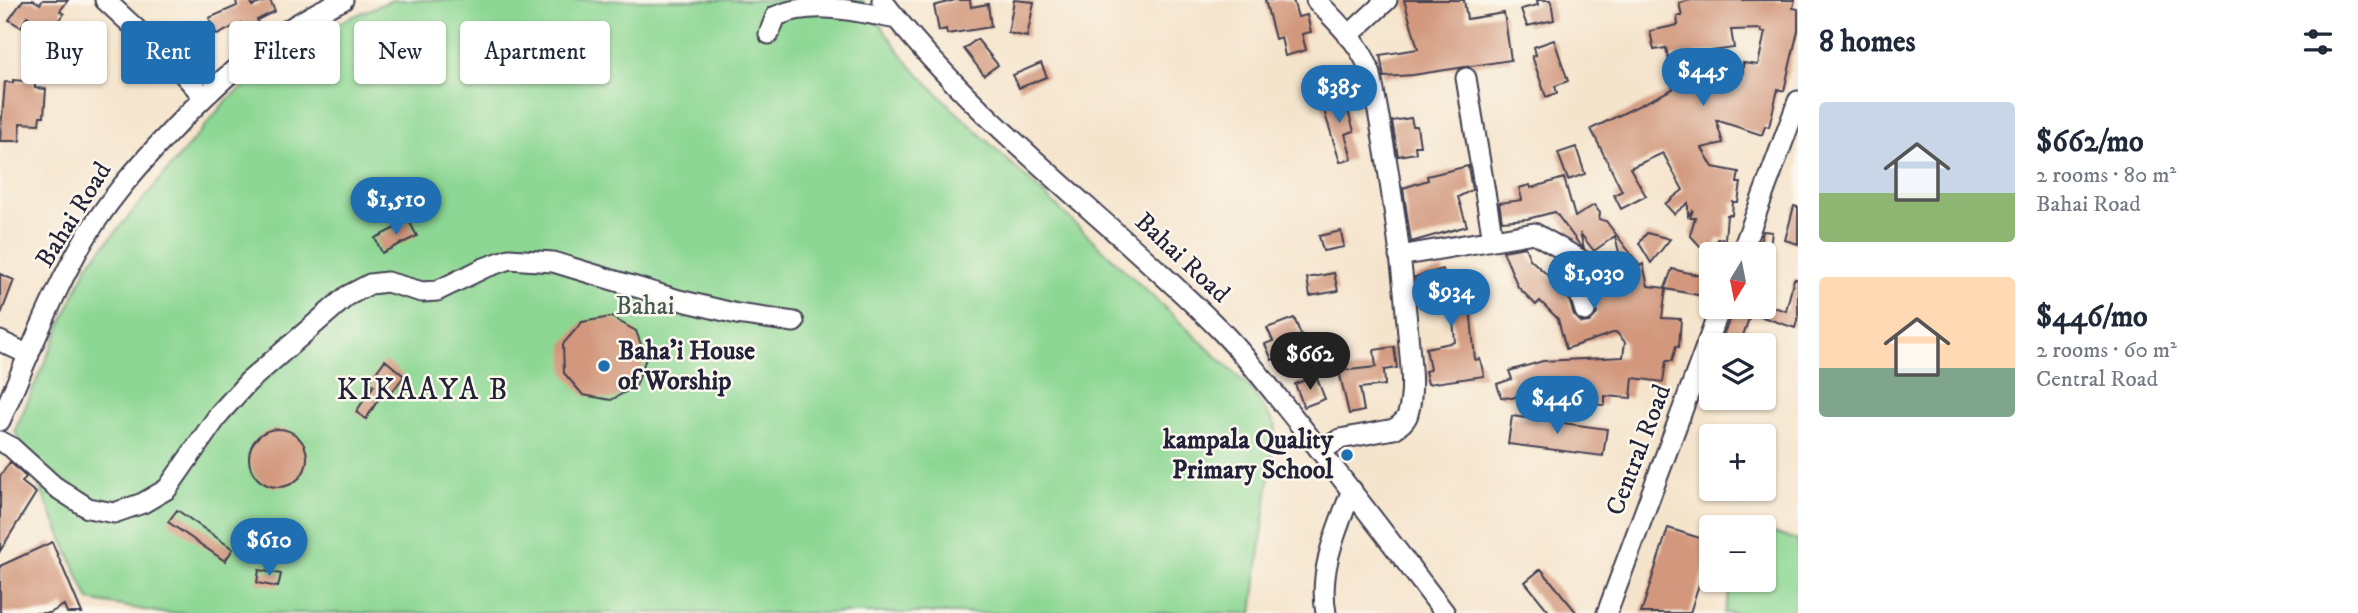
<!DOCTYPE html>
<meta charset="utf-8">
<style>
:root{--surface:#fff;--page:#f2f2f3;--text:#1f2937;--muted:#747a83;--accent:#1f6fb2}
body{margin:0;font-family:"IM FELL DW Pica",serif;background:var(--page);color:var(--text);height:100vh;display:flex;flex-direction:column;font-size:26px;white-space:nowrap}
*{box-sizing:border-box;margin:0}
p{font-size:23px;color:var(--muted)}
.icon{flex:none;width:38px;height:38px;fill:none;stroke:currentColor;stroke-width:2;stroke-linecap:round;stroke-linejoin:round}
.map{position:relative;flex:1;overflow:hidden}
.sheet{display:flex;flex-direction:column;background:var(--surface);width:560px}
.sheet>*{flex:none}
.top-card{position:absolute;left:21px;top:21px;width:665px;height:63px;display:flex;gap:14px}
.needle{width:46px;rotate:190deg}
.fabs{position:absolute;left:1699px;top:242px;display:grid;gap:14px}
.fabs a{display:grid;place-items:center;width:77px;height:77px;border-radius:7px;background:var(--surface);box-shadow:0 2px 5px #0004;font-size:35px}
.price{position:absolute;translate:-50% -60px;padding:0 16px;border-radius:24px;background:var(--accent);color:#fff;font-size:23px;line-height:46px;filter:drop-shadow(0 2px 4px #0008)}
.price::after{content:'';position:absolute;left:50%;top:42px;width:21px;height:16px;margin-left:-10px;background:inherit;clip-path:polygon(0 0,100% 0,50% 100%)}
.price.selected{background:#222;color:#fff}
ul{padding:0;list-style:none}
li{display:flex;align-items:center;gap:21px;height:175px;padding:0 21px}
li span{display:grid;place-items:center;flex:none;width:196px;height:140px;border-radius:7px;color:#555}
li>.icon{margin-inline-start:auto}
span .icon{width:84px;height:84px;fill:#fffc;stroke-width:1}
li b{font-size:30px}
h2{display:flex;justify-content:space-between;align-items:center;height:84px;padding:0 21px;font-size:30px}
.chip{padding:0 24px;border-radius:7px;background:var(--surface);box-shadow:0 2px 5px #0004;font-size:24px;line-height:63px}
.chip.selected{background:var(--accent);color:#fff}
main{display:flex;flex:1;min-height:0}
.map>svg:first-child{display:block}
.green{fill:#8cd793;stroke:#577c67;stroke-width:2}
.building{fill:#d2977b}
.lines{fill:none;stroke-linecap:round;stroke-linejoin:round}
.minor-casing{stroke:#423f51;stroke-width:23}
.minor{stroke:#fff;stroke-width:19}
.poi-dot{fill:#1f6fb2;stroke:#fbf7ec;stroke-width:2.5}
.labels{text-anchor:middle;dominant-baseline:central;stroke-width:5;stroke-linejoin:round;paint-order:stroke}
.street-label{font-size:26px;fill:#22223b;stroke:#fbf7ec}
.park-label{font-size:26px;fill:#425855;stroke:#fbf7ec}
.poi-label{font-size:26px;font-weight:bold;fill:#22223b;stroke:#fbf7ec;text-anchor:start}
.quarter-label{font-size:30px;letter-spacing:2px;fill:#22223b;stroke:#fbf7ec}
</style>
<main>
<div class="map">
<svg width="1798" height="613" viewBox="0 0 1798 613">
<rect width="100%" height="100%" fill="#fbf7ec"/>
<filter id="ink" filterUnits="userSpaceOnUse"><feTurbulence type="fractalNoise" baseFrequency=".0143" numOctaves="2"/><feDisplacementMap in="SourceGraphic" scale="14" xChannelSelector="R" yChannelSelector="G"/><feConvolveMatrix kernelMatrix="1 2 1 2 8 2 1 2 1" color-interpolation-filters="sRGB"/></filter>
<filter id="wash" filterUnits="userSpaceOnUse"><feTurbulence type="fractalNoise" baseFrequency=".00686" numOctaves="4" result="noise"/><feDisplacementMap in="SourceGraphic" scale="28" xChannelSelector="R" yChannelSelector="G"/><feGaussianBlur stdDeviation="1.57" result="paint"/><feColorMatrix in="noise" values="0 0 0 0 0 0 0 0 0 0 0 0 0 0 0 0 0 1.4 0 .05"/><feComposite in="paint" operator="in"/></filter>
<g filter="url(#wash)">
<rect width="100%" height="100%" fill="#f5e4cc"/>
<path class="green" d="M392,0H862L909,64L951,107L1249,387L1276,426L1252,613H1104L1093,611L1092,613H162L89,600L15,430L87,266L227,100L309,35Z
M1764,530L1798,540V613H1724L1733,579H1764Z"/>
<g id="blocks">
<path class="building" d="M23,0H33L40,4L43,0H68L60,11L64,14L50,33L27,16L21,27L9,20Z
M236,0H251L252,6L270,0L275,11L257,20L259,25L244,31L241,23L217,35L209,18L237,6Z
M955,0H970L971,7L988,4L991,27L947,34L946,29L939,31L934,6Z
M1014,0L1034,2L1027,37L1008,33Z
M1265,0H1293L1298,17L1307,15L1311,32L1302,34L1306,50L1285,56L1281,37L1275,39Z
M1404,0H1464L1467,19L1504,13L1511,60L1413,75L1384,77L1380,55L1418,49Z
M1537,0H1551L1554,20L1527,26L1521,9L1538,5Z
M1691,0H1795L1793,8L1798,9V31L1788,73L1784,91L1778,89L1769,127L1765,126L1762,135L1716,120L1723,143L1702,148L1713,167L1739,172L1737,183H1741L1738,202H1733L1732,215H1727L1725,239H1717L1714,250L1700,246L1690,235L1695,218H1690L1693,210L1688,216V203L1674,214L1665,204L1683,190L1663,153L1630,168L1646,196L1621,209L1614,195L1622,191L1591,129L1673,89L1669,62L1743,74V63L1758,65L1765,32H1761V29L1731,30L1734,48L1668,57L1666,48L1654,50L1650,31L1678,25L1677,16H1682L1679,3Z
M977,39L998,65L984,75L964,49Z
M1554,40L1568,81L1555,86L1557,93L1546,97L1532,56L1536,55L1534,47Z
M1041,63L1047,77L1019,88L1013,75Z
M13,80L35,82V88L46,89L44,116H40L39,124L20,123V141H0L5,82L13,83Z
M1343,94L1354,131L1345,134L1352,159L1340,162L1321,101Z
M1411,118L1413,126H1417L1420,146H1415L1416,153L1398,156L1392,121Z
M1576,147L1585,174L1568,180L1558,153Z
M1468,166L1472,190L1458,197L1467,226L1411,242L1403,188L1428,180L1427,176Z
M1564,178L1575,217L1594,205L1600,213L1599,219L1606,221L1640,266L1643,264L1648,286L1665,288L1672,269L1706,277L1703,296L1666,289L1662,318L1681,319L1679,347L1676,346L1672,361H1666L1663,382L1633,378L1631,398L1605,396V405L1584,404L1585,401L1551,399V385L1512,398L1501,397L1497,384L1512,379L1509,371L1543,361L1623,357L1625,342L1616,332L1566,349L1558,319L1540,301L1536,305L1518,287L1503,251L1525,247L1530,259L1567,293L1574,315L1582,323L1589,322L1597,314L1592,287L1604,283L1620,288L1627,285L1631,274L1628,268L1622,264L1615,236L1594,251L1580,233L1584,248L1580,245L1555,212L1527,219L1502,221L1499,203L1522,200L1519,188L1530,185L1531,188Z
M1794,206L1798,207V244L1785,240Z
M409,221L417,236L382,253L375,238Z
M1341,231L1344,247L1323,251L1319,236Z
M1763,231L1772,232L1769,254H1757Z
M1647,233L1670,239L1651,263L1639,243Z
M1443,269L1446,283L1467,276L1474,294L1469,295L1475,360L1480,359L1484,376L1428,384L1425,371L1430,370L1426,348L1455,342L1451,299L1420,307L1415,277Z
M1334,273L1338,291L1310,296L1307,278Z
M0,274L14,280L1,314H0Z
M1794,279H1798V317L1795,328L1751,313L1741,341L1723,335L1736,306H1770L1786,311Z
M611,317L636,331L646,358L636,386L611,400L583,395L564,373L563,344L582,322Z
M1294,318L1309,354L1293,360L1290,353L1272,360L1265,344L1273,341L1267,328Z
M1394,347L1397,368L1384,370L1385,385L1360,388L1364,411L1349,414L1339,371L1376,367L1374,350Z
M385,360L404,376L389,396L383,392L366,419L356,412L374,385L369,382Z
M1316,376L1325,399L1304,407L1295,384Z
M1512,416L1607,429L1603,456L1508,444Z
M249 458a29 29 0 1 1 58 0a29 29 0 1 1-58 0Z
M10,462L26,477L22,482L36,493L0,551V476Z
M177,510L233,549L225,561L168,522Z
M1668,528L1712,542L1690,613H1641Z
M52,542L82,613H67L64,605L50,613H0V566Z
M1541,569L1577,613H1550L1525,582Z
M259,570L281,574L278,587L257,583Z"/>
</g>
</g>
<g filter="url(#ink)">
<use href="#blocks" fill-opacity="0" stroke="#423f51" stroke-width="2"/>
<g class="lines">
<g class="minor-casing">
<path id="minor" d="M105,0L176,66L204,97
M882,0C975,122 1106,216 1214,324C1246,355 1272,391 1300,425C1349,487 1397,550 1445,613
M1316,0C1336,22 1363,45 1371,75C1388,160 1401,248 1408,334C1410,360 1415,389 1408,414C1406,421 1400,425 1394,429L1340,439L1321,451
M769,34L776,16C814,0 857,11 896,19
M1348,36L1387,0
M1466,78L1493,240
M1741,254L1798,101
M1399,256L1534,233L1581,260L1619,276
M1581,260L1579,291L1585,311
M0,341L29,355
M0,421C25,365 47,306 77,252C104,204 137,167 175,127C224,75 277,29 343,0
M0,441L11,447L54,486L88,508L114,513L143,503L167,489L220,413L248,382L347,296L370,284L387,282L422,292L437,291L484,268L509,259L553,262L679,300L737,314L794,322
M1326,613C1318,570 1337,529 1352,490
M1607,613L1721,306"/>
</g>
<use href="#minor" class="minor"/>
</g>
</g>
<g class="poi-dot">
<circle cx="604" cy="366" r="7"/>
<circle cx="1347" cy="455" r="7"/>
</g>
<g class="labels">
<g class="street-label">
<text transform="translate(74 215) rotate(-58)">Bahai Road</text>
<text transform="translate(1182 258) rotate(43)">Bahai Road</text>
<text transform="translate(1639 450) rotate(-69)">Central Road</text>
</g>
<g class="park-label">
<text x="645" y="306">Bahai</text>
</g>
<g class="poi-label">
<text x="618" y="351">Baha'i House<tspan x="618" dy="30">of Worship</tspan></text>
<text x="1333" y="440" text-anchor="end">kampala Quality<tspan x="1333" dy="30">Primary School</tspan></text>
</g>
<g class="quarter-label">
<text x="423" y="390">KIKAAYA B</text>
</g>
</g>
</svg>
<div class="fabs">
<a><svg class="needle" viewBox="-14 -14 28 28"><path d="M0-13l5 13h-10z" fill="#e53935"/><path d="M0 13l5-13h-10z" fill="#747a83"/></svg></a>
<a><svg class="icon" aria-label="layers" viewBox="0 0 24 24"><path d="M12 4l9 5-9 5-9-5zM3 14l9 5 9-5"/></svg></a>
<a>+</a>
<a>−</a>
</div>
<b class="price" style="left:1703px;top:108px">$445</b>
<b class="price" style="left:1339px;top:125px">$385</b>
<b class="price" style="left:396px;top:237px">$1,510</b>
<b class="price" style="left:1594px;top:311px">$1,030</b>
<b class="price" style="left:1451px;top:329px">$934</b>
<b class="price selected" style="left:1310px;top:392px">$662</b>
<b class="price" style="left:1557px;top:436px">$446</b>
<b class="price" style="left:269px;top:578px">$610</b>
<div class="top-card">
<a class="chip">Buy</a>
<a class="chip selected">Rent</a>
<a class="chip">Filters</a>
<a class="chip">New</a>
<a class="chip">Apartment</a>
</div>
</div>
<section class="sheet">
<h2>8 homes<svg class="icon" aria-label="filters" viewBox="0 0 24 24"><path d="M4 7h16M4 17h16"/><circle cx="9" cy="7" r="2"/><circle cx="15" cy="17" r="2"/></svg></h2>
<ul>
<li><span style="background:linear-gradient(#c9d6e8 65%,#8fb573 0)"><svg class="icon" aria-label="home" viewBox="0 0 24 24"><path d="M3 11l9-7 9 7M6 9v11h12V9"/></svg></span><div><b>$662/mo</b><p>2 rooms · 80 m²</p><p>Bahai Road</p></div></li>
<li><span style="background:linear-gradient(#ffd9b3 65%,#7fa58c 0)"><svg class="icon" aria-label="home" viewBox="0 0 24 24"><path d="M3 11l9-7 9 7M6 9v11h12V9"/></svg></span><div><b>$446/mo</b><p>2 rooms · 60 m²</p><p>Central Road</p></div></li>
</ul>
</section>
</main>
